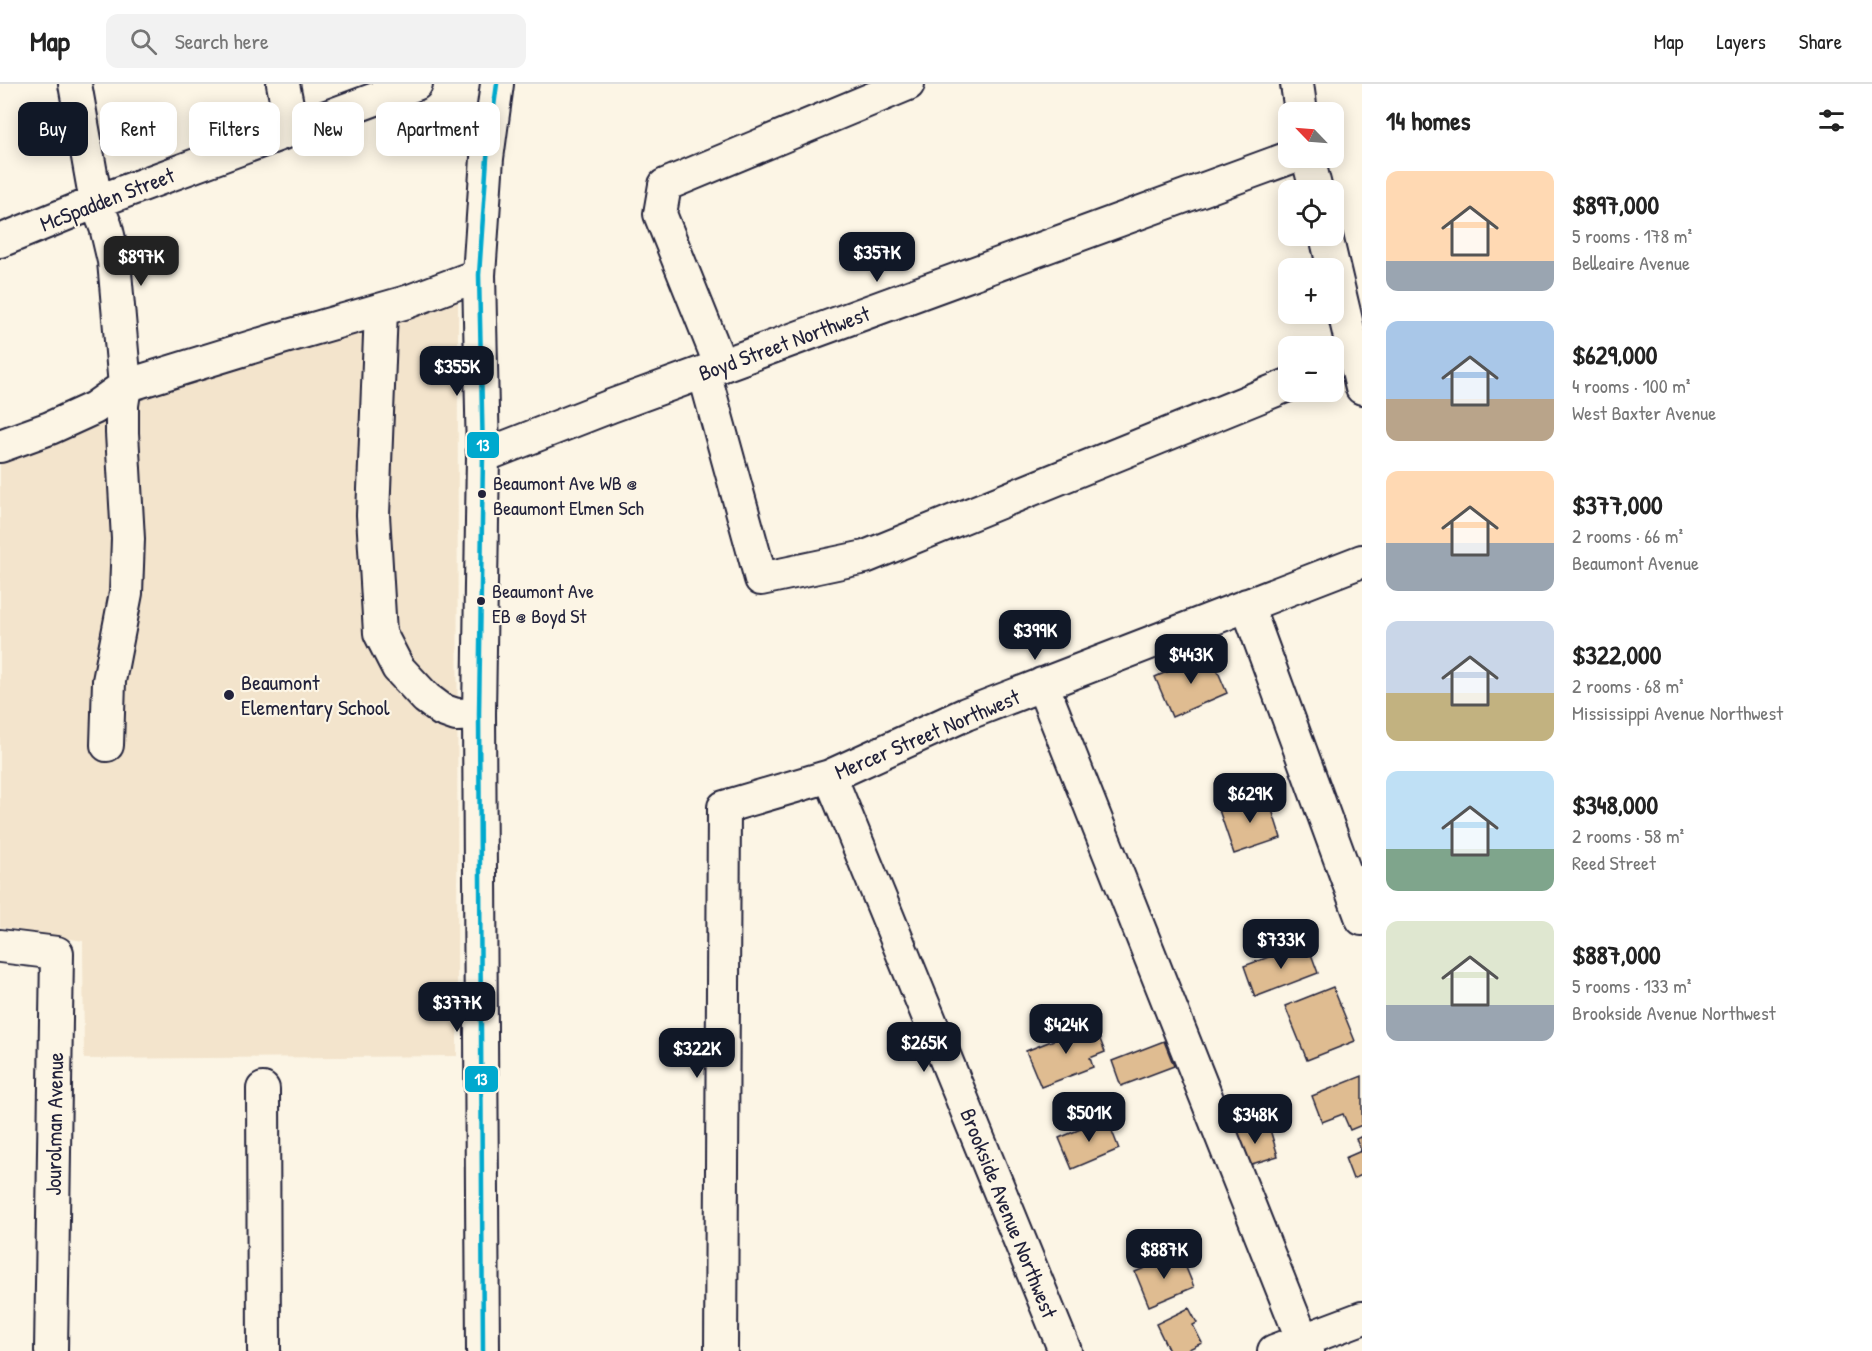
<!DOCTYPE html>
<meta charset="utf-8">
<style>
:root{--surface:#fff;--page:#f2f2f2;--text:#222;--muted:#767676;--line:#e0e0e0;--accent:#111827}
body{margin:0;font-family:"Patrick Hand",sans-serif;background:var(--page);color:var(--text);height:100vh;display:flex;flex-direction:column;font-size:22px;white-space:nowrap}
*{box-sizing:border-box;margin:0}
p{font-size:20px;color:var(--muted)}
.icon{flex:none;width:33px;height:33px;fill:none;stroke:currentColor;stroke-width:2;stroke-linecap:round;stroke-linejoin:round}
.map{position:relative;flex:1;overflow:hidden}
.drawer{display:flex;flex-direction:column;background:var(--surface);width:510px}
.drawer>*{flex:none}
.hud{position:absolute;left:18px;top:18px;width:570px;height:54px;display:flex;gap:12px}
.needle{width:39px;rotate:295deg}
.tools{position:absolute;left:1278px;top:18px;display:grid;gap:12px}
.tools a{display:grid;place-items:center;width:66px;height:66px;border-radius:12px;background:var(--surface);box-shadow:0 3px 15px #0003;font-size:30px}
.price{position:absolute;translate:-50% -51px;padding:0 14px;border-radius:12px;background:var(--accent);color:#fff;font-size:20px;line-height:39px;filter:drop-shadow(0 2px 3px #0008)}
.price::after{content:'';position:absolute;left:50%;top:36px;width:18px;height:14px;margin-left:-9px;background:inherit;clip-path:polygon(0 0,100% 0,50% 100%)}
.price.selected{background:#222;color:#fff}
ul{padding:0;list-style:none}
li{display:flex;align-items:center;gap:18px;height:150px;padding:0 24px}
li span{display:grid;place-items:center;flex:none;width:168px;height:120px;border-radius:12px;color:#555}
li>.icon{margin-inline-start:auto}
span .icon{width:72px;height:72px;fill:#fffc;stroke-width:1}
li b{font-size:26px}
h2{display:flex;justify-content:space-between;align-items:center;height:72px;padding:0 24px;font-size:26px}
.pill{padding:0 21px;border-radius:12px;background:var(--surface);box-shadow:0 3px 15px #0003;font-size:21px;line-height:54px}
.pill.selected{background:var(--accent);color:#fff}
header{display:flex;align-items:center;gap:36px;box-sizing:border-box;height:84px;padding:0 30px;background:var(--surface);border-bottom:2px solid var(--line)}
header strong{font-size:28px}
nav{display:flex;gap:33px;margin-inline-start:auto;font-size:21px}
.search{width:420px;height:54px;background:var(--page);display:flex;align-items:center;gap:15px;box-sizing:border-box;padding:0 21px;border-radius:12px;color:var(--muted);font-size:22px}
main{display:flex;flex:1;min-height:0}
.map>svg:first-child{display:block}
.built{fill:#f3e4cc}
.building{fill:#dfbc91;stroke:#22223b;stroke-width:1.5}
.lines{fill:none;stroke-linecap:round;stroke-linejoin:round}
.minor-casing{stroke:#22223b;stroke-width:36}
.minor{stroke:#fcf5e5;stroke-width:32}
.bus-1-casing{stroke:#fcf5e5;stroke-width:9}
.bus-1{stroke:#00a9ce;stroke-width:4.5}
.bus-dot{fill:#22223b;stroke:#fcf5e5;stroke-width:2}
.labels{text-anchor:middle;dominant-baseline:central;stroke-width:4.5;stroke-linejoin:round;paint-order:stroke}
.bus-label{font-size:20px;fill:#22223b;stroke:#fcf5e5;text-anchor:start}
.street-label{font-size:22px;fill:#22223b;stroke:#fcf5e5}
.poi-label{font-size:22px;fill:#22223b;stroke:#fcf5e5;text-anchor:start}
.line-badge{stroke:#fcf5e5;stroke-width:2}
.badge-label{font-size:16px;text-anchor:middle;font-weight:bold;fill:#fff}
</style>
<header>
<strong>Map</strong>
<div class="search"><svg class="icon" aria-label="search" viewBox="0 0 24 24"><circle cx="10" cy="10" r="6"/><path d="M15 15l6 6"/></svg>Search here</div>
<nav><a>Map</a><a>Layers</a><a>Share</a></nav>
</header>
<main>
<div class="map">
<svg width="1362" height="1267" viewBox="0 0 1362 1267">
<rect width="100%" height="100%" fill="#fcf5e5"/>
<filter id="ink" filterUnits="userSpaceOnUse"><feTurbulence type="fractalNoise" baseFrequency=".0167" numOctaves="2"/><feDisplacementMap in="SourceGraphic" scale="12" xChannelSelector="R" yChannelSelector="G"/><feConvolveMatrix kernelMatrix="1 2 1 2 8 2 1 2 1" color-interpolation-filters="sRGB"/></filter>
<g filter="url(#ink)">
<path class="built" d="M458,213L457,972L84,975L83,857L0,843V379L101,341L136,306Z"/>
<path class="building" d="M1210,569L1227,609L1172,633L1155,593Z
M1267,710L1281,754L1234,770L1219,726Z
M1307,859L1318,889L1255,913L1244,882Z
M1333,903L1355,957L1307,976L1285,922Z
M1094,940L1105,968L1090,974L1093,983L1041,1003L1026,967Z
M1164,957L1174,982L1121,1002L1112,977Z
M1362,992V1041L1350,1046L1343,1030L1322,1038L1312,1012Z
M1107,1034L1119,1065L1072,1085L1059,1054Z
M1268,1039L1278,1072L1242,1083L1232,1050Z
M1362,1052V1091L1353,1095L1345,1074L1361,1067L1356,1055Z
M1180,1169L1194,1203L1149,1222L1135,1188Z
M1189,1224L1197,1239L1193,1241L1202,1259L1185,1267H1169L1156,1240Z"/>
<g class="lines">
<g class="minor-casing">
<path id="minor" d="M75,0L96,118L106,143L114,177L125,302L122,321V349L128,455L126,509L109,597L107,661
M283,0L292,46
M1297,0L1301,28
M1308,74L1316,106
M1326,152L1362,304
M0,157L96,118L416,0
M381,226L373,431L380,549L398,584L426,614L442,626L456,631L479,630
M721,282L660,130L665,101L908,0
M704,288L761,495L865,473L1288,301
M0,362L50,344L94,324L125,302L278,255L407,218L479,191
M483,372L611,322L1289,74
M1247,521L1362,835
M1042,600L1307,1267
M830,692L1065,1267
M0,862L57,869L51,1267
M263,1005L264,1267
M483,1267L479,630L483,372L479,191L487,74L497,0
M721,1267L724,723L830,692L966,630L1362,477
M1274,1267L1362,1234"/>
</g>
<use href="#minor" class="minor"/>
<g class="bus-1-casing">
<path id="bus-1" d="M483,1267L479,630L483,372L479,191L487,74L497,0"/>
</g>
<use href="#bus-1" class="bus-1"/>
</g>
</g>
<g class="bus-dot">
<circle cx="482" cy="410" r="5"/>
<circle cx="481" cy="517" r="5"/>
<circle cx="229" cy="611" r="6"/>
</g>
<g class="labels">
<g class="bus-label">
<text x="493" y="398">Beaumont Ave WB @<tspan x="493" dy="25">Beaumont Elmen Sch</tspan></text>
<text x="492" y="506">Beaumont Ave<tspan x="492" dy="25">EB @ Boyd St</tspan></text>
</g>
<g class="street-label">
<text transform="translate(107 115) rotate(-21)">McSpadden Street</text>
<text transform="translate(784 259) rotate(-20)">Boyd Street Northwest</text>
<text transform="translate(927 650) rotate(-23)">Mercer Street Northwest</text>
<text transform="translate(54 1040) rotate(-89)">Jourolman Avenue</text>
<text transform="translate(1009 1129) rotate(68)">Brookside Avenue Northwest</text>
</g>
<g class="poi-label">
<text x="241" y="598">Beaumont<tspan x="241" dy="25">Elementary School</tspan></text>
</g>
</g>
<g class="line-badge">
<rect x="466" y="347" width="34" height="28" rx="6" fill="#00a9ce"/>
<rect x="464" y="981" width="35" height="28" rx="6" fill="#00a9ce"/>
</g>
<g class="badge-label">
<text x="483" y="367">13</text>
<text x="481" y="1001">13</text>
</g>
</svg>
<div class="tools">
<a><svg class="needle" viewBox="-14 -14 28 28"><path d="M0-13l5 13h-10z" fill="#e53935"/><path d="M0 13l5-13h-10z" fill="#767676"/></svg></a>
<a><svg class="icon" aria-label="locate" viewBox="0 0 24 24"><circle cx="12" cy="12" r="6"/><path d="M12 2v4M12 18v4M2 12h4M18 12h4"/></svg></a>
<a>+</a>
<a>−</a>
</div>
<b class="price" style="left:877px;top:199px">$357K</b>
<b class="price selected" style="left:141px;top:203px">$897K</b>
<b class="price" style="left:457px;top:313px">$355K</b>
<b class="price" style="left:1035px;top:577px">$399K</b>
<b class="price" style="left:1191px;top:601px">$443K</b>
<b class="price" style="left:1250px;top:740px">$629K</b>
<b class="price" style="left:1281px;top:886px">$733K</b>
<b class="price" style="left:457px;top:949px">$377K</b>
<b class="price" style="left:1066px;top:971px">$424K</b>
<b class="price" style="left:924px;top:989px">$265K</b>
<b class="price" style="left:697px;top:995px">$322K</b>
<b class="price" style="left:1089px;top:1059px">$501K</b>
<b class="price" style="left:1255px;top:1061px">$348K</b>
<b class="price" style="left:1164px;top:1196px">$887K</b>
<div class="hud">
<a class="pill selected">Buy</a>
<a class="pill">Rent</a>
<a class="pill">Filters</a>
<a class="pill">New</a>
<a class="pill">Apartment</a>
</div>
</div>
<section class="drawer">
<h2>14 homes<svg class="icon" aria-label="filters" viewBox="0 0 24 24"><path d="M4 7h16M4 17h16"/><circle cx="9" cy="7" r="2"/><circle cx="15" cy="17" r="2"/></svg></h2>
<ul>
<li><span style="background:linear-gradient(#ffd9b3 75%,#9aa5b1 0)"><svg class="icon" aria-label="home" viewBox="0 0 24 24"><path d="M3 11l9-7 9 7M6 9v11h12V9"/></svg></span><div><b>$897,000</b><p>5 rooms · 178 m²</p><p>Belleaire Avenue</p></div></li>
<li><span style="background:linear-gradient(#a9c7e8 65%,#b9a48a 0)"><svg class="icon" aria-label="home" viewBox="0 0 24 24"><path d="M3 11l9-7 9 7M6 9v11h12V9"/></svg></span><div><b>$629,000</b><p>4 rooms · 100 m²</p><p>West Baxter Avenue</p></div></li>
<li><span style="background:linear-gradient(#ffd9b3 60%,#9aa5b1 0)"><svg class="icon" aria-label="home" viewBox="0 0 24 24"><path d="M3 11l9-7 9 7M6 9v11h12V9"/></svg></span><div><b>$377,000</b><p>2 rooms · 66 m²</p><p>Beaumont Avenue</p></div></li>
<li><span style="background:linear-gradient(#c9d6e8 60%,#c2b280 0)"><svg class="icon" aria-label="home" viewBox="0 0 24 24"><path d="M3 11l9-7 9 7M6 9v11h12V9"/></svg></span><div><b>$322,000</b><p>2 rooms · 68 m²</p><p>Mississippi Avenue Northwest</p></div></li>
<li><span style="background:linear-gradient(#bfe0f5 65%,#7fa58c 0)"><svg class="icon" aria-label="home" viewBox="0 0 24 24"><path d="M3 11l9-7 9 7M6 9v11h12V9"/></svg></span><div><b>$348,000</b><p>2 rooms · 58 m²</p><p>Reed Street</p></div></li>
<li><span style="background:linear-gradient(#dfe7d0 70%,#9aa5b1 0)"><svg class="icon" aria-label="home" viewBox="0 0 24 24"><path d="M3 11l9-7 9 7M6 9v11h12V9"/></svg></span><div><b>$887,000</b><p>5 rooms · 133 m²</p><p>Brookside Avenue Northwest</p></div></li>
</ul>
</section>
</main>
